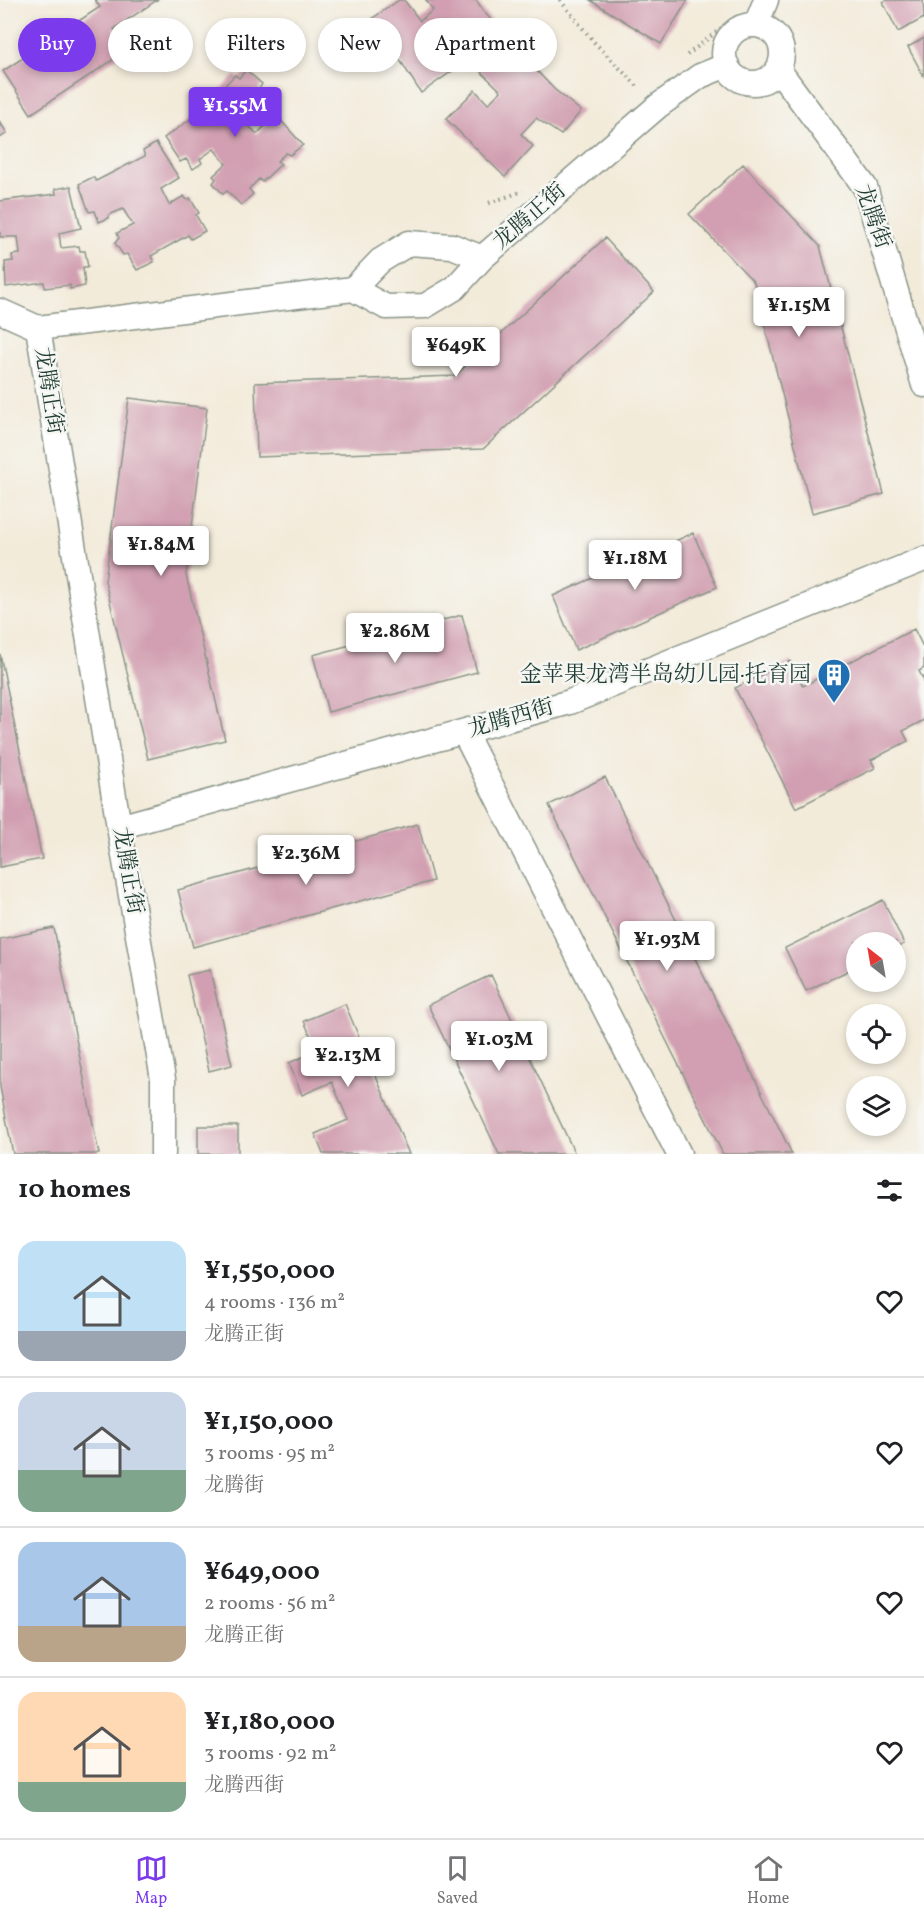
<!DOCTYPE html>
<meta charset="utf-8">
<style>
:root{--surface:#fff;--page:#f6f6f6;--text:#202124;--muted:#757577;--line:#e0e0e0;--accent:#7c3aed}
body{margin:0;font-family:Vollkorn,"Noto Serif SC",serif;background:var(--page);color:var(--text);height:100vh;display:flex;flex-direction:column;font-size:22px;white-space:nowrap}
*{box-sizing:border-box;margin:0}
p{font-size:20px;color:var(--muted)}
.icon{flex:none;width:33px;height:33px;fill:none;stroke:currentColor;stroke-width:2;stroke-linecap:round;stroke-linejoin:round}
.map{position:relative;height:1154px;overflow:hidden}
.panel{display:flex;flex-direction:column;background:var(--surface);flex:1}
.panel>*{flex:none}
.top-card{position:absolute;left:18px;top:18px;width:600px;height:54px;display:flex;gap:12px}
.needle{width:39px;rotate:329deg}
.fabs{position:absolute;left:846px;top:932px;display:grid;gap:12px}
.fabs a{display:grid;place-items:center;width:60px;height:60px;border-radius:50%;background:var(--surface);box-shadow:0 3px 9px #0003;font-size:30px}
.price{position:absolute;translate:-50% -51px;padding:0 14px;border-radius:6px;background:#fff;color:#222;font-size:20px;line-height:39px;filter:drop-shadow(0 2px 3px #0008)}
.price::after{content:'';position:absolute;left:50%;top:36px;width:18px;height:14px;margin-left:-9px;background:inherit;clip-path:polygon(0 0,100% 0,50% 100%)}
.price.active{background:var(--accent);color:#fff}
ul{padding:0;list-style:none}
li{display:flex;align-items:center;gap:18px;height:150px;padding:0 18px}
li+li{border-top:2px solid var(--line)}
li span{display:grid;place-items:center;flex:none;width:168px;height:120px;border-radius:18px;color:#555}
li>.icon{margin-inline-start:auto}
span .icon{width:72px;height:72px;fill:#fffc;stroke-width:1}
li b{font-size:26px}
h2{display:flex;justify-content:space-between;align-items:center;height:72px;padding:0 18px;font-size:26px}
.chip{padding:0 21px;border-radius:27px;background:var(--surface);box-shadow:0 3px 9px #0003;font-size:21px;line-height:54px}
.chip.active{background:var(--accent);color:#fff}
.dock{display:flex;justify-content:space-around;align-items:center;height:84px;border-top:2px solid var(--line);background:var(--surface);font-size:16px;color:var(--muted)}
.dock a{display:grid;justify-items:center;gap:3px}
.dock .active{color:var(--accent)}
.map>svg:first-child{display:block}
.building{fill:#d19fb1}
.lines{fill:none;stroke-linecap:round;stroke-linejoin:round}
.minor-casing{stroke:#899487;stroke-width:27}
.path{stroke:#899487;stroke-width:4;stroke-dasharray:1.5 4.5;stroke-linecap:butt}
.minor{stroke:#fff;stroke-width:24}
.labels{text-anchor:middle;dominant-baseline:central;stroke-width:5;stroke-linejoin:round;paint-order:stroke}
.street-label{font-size:22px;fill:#1f3d34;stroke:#f6f6f2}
.poi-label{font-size:22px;fill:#1f3d34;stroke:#f6f6f2;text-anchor:end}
</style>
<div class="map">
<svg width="924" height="1154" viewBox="0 0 924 1154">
<rect width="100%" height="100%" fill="#f6f6f2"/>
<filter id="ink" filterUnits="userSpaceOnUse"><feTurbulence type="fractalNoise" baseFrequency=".0167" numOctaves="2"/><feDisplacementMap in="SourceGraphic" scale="12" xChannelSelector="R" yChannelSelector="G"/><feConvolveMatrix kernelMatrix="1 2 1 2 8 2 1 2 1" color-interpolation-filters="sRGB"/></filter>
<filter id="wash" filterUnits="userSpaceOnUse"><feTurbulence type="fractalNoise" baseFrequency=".008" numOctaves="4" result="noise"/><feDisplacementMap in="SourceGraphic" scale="24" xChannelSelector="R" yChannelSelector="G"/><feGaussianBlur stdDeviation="1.35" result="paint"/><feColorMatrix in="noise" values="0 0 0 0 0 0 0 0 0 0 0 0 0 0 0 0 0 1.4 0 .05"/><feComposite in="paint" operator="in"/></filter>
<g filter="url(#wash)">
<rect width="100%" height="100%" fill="#f3ebda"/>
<g id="blocks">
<path class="building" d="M95,0H157L114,29L128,50L31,114L3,71L100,7Z
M399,0H404L420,21L433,10L426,0H476L485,13L536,70L554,89L581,111L561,135L536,118L521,134L533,146L505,177L446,119L475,90L488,104L501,91L479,70L460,43L444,54L455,69L421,93L373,18Z
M590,0H688L661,44Z
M887,0H923L924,18L898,32L883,2Z
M924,38V77L908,47Z
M246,70L262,84L258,91L267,100L260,109L256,107L244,121L257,134L276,115L303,145L290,155L286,153L277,161L281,164L262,182L259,179L249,189L253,194L241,205L227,191L223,194L213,183L216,179L213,176L226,164L214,149L200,159L202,163L193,169L186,159L180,162L164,138L195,116L235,75L239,78Z
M0,122L7,133L0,138Z
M156,143L179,178L161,189L169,205L184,196L187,200L190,198L199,213L196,215L205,231L191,239L188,235L151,256L154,262L137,270L127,254L123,255L115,243L119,238L117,233L133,225L123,209L109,215V218L99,222L95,211L89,212L79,184L93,177L96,181L145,156L143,151Z
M743,164L820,246L884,494L812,513L754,282L689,214Z
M71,186L81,228L59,233L61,248L79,246L80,251H85L88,267H83L85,286L70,289V285L45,288L44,282L6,287L5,262L13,261L12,255L20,254L18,237H0V201L56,194L55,189Z
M605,238L654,292L483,449L257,457L255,383L455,376Z
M129,398L207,408L186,575L225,740L148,759L105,581Z
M693,533L717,587L576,650L553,596Z
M462,615L477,672L328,712L313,655Z
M914,629L924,649V668L919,671L924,681V720L903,731L908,741L871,760L875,768L796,808L735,688L790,661L803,686Z
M0,654L42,859L0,867Z
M605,777L792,1154H723L549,805Z
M418,824L433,881L193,947L178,890Z
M883,900L904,944L896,948V942H856V967L806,991L785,948Z
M54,928L99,1154H13L0,1087V939Z
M210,970L232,1065L209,1071L187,975Z
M491,975L575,1154H499L428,1005Z
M345,1004L409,1154H323L315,1134L348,1120L332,1082L302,1095L289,1063L317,1051L304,1021Z
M198,1126H238V1154H198Z"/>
</g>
</g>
<g filter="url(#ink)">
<use href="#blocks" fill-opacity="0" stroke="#899487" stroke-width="1.5"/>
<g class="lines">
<g class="minor-casing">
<path id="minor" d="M756,25L766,0
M724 54a29 29 0 1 1 58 0a29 29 0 1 1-58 0Z
M778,69L865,187L924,385
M353,289L386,307L425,306L455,288L482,258
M0,311L38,328
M464,732L679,1154
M119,827L570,702L924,559
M163,1154V1079L119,827L38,328L353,289L380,261L409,243L452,246L482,258L658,106L700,76L727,65"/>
</g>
<path class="path" d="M560,0L594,42L640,89
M687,55L733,19
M489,203L523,191"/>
<use href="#minor" class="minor"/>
</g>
</g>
<defs>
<g id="building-pin" transform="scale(1.725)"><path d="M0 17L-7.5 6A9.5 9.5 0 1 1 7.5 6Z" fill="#1f6fb2" stroke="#f6f6f2"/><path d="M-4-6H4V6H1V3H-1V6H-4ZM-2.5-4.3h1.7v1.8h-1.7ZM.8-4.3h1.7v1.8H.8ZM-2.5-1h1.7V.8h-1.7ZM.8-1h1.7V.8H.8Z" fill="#fff"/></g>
</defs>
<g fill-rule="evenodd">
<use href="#building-pin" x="834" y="675"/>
</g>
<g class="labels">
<g class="street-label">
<text transform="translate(530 217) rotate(-41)">龙腾正街</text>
<text transform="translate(872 217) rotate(70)">龙腾街</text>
<text transform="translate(48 391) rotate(81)">龙腾正街</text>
<text transform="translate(511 719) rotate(-16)">龙腾西街</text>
<text transform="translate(127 871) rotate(80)">龙腾正街</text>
</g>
<g class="poi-label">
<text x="811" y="675">金苹果龙湾半岛幼儿园·托育园</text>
</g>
</g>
</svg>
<div class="fabs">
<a><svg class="needle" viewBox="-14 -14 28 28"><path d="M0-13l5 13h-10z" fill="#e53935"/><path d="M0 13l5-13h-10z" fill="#757577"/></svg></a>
<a><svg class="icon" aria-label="locate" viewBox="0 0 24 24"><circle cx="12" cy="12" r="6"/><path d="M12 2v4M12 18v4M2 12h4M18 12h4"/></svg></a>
<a><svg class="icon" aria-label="layers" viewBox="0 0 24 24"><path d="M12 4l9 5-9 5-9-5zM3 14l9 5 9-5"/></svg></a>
</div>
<b class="price active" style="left:235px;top:138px">¥1.55M</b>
<b class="price" style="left:799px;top:338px">¥1.15M</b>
<b class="price" style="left:456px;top:378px">¥649K</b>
<b class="price" style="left:161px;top:577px">¥1.84M</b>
<b class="price" style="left:635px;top:591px">¥1.18M</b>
<b class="price" style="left:395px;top:664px">¥2.86M</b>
<b class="price" style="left:306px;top:886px">¥2.36M</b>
<b class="price" style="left:667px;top:972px">¥1.93M</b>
<b class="price" style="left:499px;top:1072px">¥1.03M</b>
<b class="price" style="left:348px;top:1088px">¥2.13M</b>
<div class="top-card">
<a class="chip active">Buy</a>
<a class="chip">Rent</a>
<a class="chip">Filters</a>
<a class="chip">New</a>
<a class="chip">Apartment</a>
</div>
</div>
<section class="panel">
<h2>10 homes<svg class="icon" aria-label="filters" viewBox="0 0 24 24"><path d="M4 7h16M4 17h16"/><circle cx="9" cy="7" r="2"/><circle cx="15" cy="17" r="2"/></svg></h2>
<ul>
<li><span style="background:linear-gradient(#bfe0f5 75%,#9aa5b1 0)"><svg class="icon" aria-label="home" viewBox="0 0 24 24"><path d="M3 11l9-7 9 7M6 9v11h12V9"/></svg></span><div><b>¥1,550,000</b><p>4 rooms · 136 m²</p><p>龙腾正街</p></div><svg class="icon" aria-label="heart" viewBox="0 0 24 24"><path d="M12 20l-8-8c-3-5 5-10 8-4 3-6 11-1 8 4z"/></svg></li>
<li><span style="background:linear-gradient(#c9d6e8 65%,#7fa58c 0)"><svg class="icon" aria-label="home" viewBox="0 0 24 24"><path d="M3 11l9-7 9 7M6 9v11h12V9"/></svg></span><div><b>¥1,150,000</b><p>3 rooms · 95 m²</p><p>龙腾街</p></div><svg class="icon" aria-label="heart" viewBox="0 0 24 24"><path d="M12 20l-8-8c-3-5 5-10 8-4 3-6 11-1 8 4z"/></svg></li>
<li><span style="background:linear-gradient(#a9c7e8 70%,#b9a48a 0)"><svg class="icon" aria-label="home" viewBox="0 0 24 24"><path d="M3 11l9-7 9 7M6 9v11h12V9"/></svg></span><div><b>¥649,000</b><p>2 rooms · 56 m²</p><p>龙腾正街</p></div><svg class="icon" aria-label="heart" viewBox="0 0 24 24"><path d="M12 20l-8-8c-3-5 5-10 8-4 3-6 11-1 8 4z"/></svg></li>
<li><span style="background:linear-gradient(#ffd9b3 75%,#7fa58c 0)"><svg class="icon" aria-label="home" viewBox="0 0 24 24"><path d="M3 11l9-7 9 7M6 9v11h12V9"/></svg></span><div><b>¥1,180,000</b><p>3 rooms · 92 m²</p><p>龙腾西街</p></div><svg class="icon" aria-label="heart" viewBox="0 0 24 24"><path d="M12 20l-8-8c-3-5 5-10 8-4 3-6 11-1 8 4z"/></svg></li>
</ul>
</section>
<nav class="dock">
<a class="active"><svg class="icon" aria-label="map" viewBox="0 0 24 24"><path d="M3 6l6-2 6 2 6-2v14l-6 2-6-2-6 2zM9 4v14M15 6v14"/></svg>Map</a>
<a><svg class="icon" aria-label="saved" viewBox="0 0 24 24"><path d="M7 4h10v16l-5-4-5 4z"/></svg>Saved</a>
<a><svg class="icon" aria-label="home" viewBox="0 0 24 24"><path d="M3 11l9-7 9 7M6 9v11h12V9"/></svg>Home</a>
</nav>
